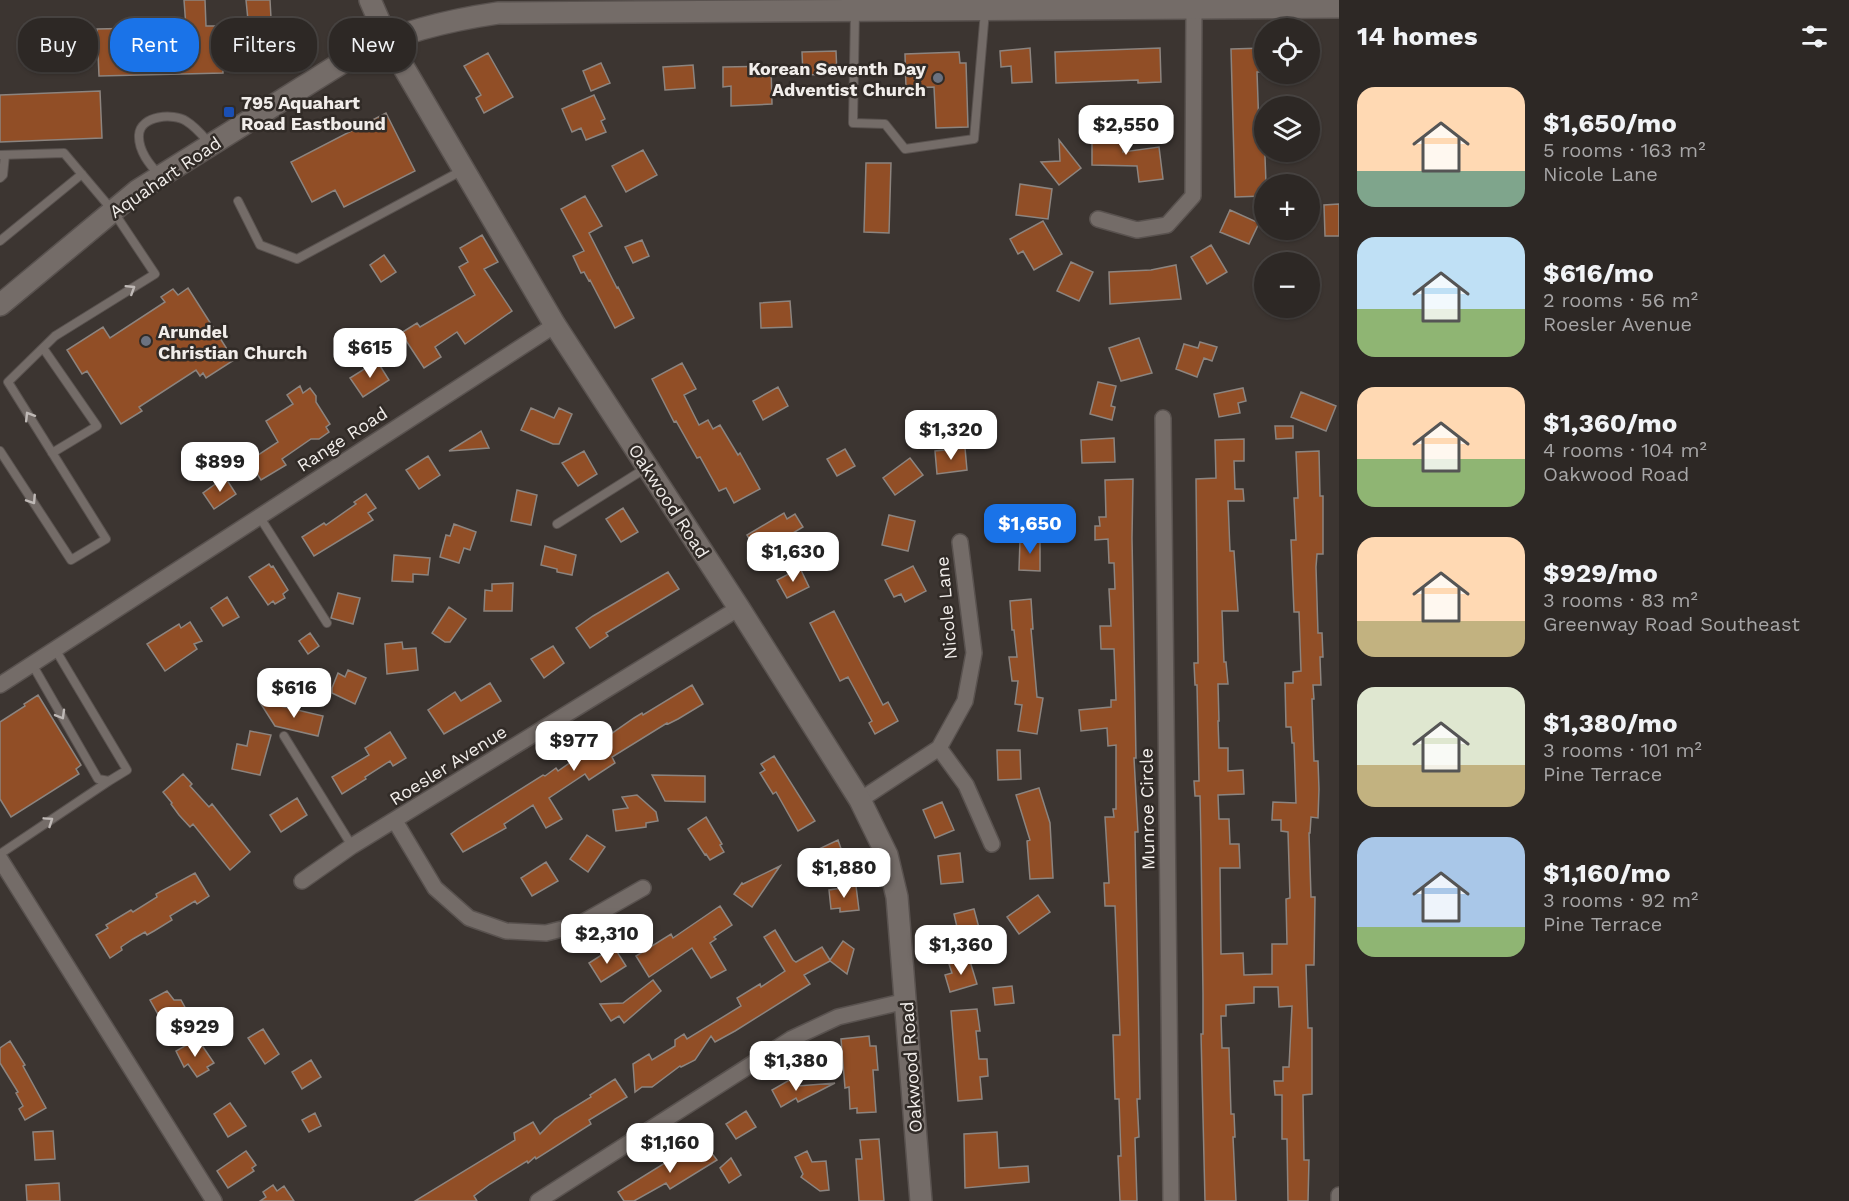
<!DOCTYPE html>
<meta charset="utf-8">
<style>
:root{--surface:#2d2825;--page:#35302d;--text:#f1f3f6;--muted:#a7a6a7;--line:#484442;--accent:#1a73e8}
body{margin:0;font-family:"Work Sans",sans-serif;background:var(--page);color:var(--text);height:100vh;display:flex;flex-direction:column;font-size:22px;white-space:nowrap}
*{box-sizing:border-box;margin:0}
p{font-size:20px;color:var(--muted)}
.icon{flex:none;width:33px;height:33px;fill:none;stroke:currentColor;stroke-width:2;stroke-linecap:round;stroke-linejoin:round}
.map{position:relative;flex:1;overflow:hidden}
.drawer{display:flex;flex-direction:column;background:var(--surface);width:510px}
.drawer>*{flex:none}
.banner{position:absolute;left:18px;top:18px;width:570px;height:54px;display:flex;gap:12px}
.controls{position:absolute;left:1254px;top:18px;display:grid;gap:12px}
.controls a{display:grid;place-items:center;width:66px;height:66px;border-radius:50%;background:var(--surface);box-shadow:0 2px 4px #0004,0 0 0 2px var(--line);font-size:30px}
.price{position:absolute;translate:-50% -51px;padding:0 14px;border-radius:12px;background:#fff;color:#222;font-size:20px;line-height:39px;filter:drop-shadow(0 2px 3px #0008)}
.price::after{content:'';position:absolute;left:50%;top:36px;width:18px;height:14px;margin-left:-9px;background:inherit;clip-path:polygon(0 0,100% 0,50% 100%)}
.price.active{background:var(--accent);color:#fff}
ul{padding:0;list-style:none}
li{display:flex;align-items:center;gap:18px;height:150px;padding:0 18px}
li span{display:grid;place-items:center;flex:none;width:168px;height:120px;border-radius:18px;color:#555}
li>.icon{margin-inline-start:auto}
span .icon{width:72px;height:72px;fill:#fffc;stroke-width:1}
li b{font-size:26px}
h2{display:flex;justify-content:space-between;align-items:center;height:72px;padding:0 18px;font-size:26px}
.tag{padding:0 21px;border-radius:24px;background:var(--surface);box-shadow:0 2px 4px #0004,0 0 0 2px var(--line);font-size:21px;line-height:54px}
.tag.active{background:var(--accent);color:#fff}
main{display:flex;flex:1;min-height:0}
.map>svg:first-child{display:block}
.building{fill:#914e26;stroke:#8c847f;stroke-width:1.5}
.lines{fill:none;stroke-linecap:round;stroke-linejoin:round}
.lane-casing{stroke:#59524f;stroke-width:10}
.street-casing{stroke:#59524f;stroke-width:18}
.secondary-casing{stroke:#59524f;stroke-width:24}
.lane{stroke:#746c68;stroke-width:8}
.street{stroke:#746c68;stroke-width:15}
.secondary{stroke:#746c68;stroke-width:21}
.oneway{stroke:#bfb9b6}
.worship-dot{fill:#6b7280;stroke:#312b27;stroke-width:2}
.transit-dot{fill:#1a4fb4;stroke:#312b27;stroke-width:2}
.labels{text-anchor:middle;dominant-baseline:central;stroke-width:5;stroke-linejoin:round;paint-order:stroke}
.poi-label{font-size:18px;font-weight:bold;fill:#f1edea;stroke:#312b27;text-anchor:start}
.street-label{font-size:18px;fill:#f1edea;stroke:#312b27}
</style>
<main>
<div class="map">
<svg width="1339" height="1201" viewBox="0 0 1339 1201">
<rect width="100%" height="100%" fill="#3c3531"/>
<path class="building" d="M184,0H205L206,26H222L223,73L99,76L97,29L186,27Z
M246,0H270L271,18L248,20Z
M1030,48L1032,82L1012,83L1011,66L1001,67L1000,51Z
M1160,48L1161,82L1138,83V80L1056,83L1055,52Z
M1264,48V72H1257L1259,129H1264L1266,184H1264V196L1235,197L1231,49Z
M836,51L837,74L803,75L802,52Z
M959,52L960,63H966L968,127L936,128L934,87L906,88L905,54Z
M488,53L513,97L484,113L476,98L481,95L464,66Z
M601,63L610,83L591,91L583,71Z
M693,65L695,88L665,90L663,67Z
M771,66L772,104L731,106V86L723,87V67Z
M100,91L102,138L0,142V95Z
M594,95L605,119L601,121L606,132L586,140L581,128L572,132L562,109Z
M386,113L415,171L344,207L335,190L312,202L291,162Z
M1092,133L1123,134V152L1159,147L1163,179L1139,182L1137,166L1092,165Z
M1059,140L1081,168L1059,185L1041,162L1060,161Z
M643,150L657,175L626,192L612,166Z
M866,163H891L889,233L864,232Z
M1020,184L1052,189L1048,219L1016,215Z
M585,196L602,226L589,233L617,288L618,287L634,318L615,328L590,280L589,281L584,272L581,273L573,256L584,251L561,209Z
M1339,204V236H1325L1324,205Z
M1230,210L1259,223L1249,244L1220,232Z
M1043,221L1062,254L1034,270L1023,251L1018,254L1010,239Z
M482,235L498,262L484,269L512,311L465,344L457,332L435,347L441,357L424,368L401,333L417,323L420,327L475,295L459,267L468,262L460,248Z
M642,240L649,256L633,263L625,247Z
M1211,245L1227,272L1207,284L1191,257Z
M384,255L396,272L381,282L370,265Z
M1071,262L1093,272L1079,301L1057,291Z
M1176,265L1181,299L1110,304L1109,272L1151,270Z
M188,288L234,360L206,378L203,373L200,376L196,370L139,407L142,411L121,424L87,371L82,374L67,350L103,327L110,338L165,302L161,297L173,289L178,295Z
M790,301L792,327L761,328L760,303Z
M1139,338L1152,373L1121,381L1109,348Z
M1200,342L1217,347L1212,361L1204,358L1197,377L1176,369L1184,344L1198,348Z
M377,361L389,380L363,397L350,378Z
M682,363L696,389L684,395L699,425L708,420L713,429L720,425L738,455L740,453L760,489L734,503L726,488L719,491L700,457L697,458L676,421L674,422L652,379Z
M1098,382L1116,386L1111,406L1115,407L1112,420L1090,414Z
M300,386L303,393L310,388L316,396V402L330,424L326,427L329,432L319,439H311L282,459L286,465L261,480L249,461L278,442L266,421L293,404L287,395Z
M778,387L788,406L763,420L753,401Z
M1243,388L1246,401L1238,403L1240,413L1219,417L1214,394Z
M1301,392L1336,406L1326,431L1291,417Z
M531,408L554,418L559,408L572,414L559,444H553L521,430Z
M1275,426H1293V438L1276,439Z
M481,431L489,448L449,451L475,435Z
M1114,438L1115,462L1082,463L1081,440Z
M1244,439V461H1234L1235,489H1243L1244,501H1228L1230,551H1234L1238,611H1222L1224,662H1226L1228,684H1218L1219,721H1218L1219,748H1228V771L1243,770L1244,794L1218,795L1219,819H1229L1230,844H1239L1240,868H1220L1221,954L1243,953L1244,975L1272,974V944H1287L1286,899L1290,898L1288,832L1281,831V820H1272L1273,802L1296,803L1294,743H1292L1291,727H1286L1285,683H1293V672L1301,671L1299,612H1294L1291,540H1296L1294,498H1298L1296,452L1319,451L1320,496H1323V554H1317L1316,567L1318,633H1322L1323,657H1320L1321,685H1313L1314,699H1312L1314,761H1318L1319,789L1318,818L1311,817L1310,833H1309L1311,897H1315L1314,965H1306L1308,1028H1312V1094L1303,1095L1304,1160H1309L1308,1201H1288L1287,1139H1282V1095H1275L1274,1081H1283V1067H1289L1292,1006L1279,1007L1278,987H1254V1003L1226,1005V1016H1221L1222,1048H1229L1231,1114H1234L1235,1137H1233L1236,1201H1205L1201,1034H1203V994L1201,845L1200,796H1195L1194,781H1199L1197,685H1195L1194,663H1198L1196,479L1216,478L1215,440Z
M209,447L219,462L208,469L198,454Z
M965,448L967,470L937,474L935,451Z
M845,449L855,466L837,476L827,459Z
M584,451L597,474L578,486L562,463Z
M428,456L440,475L419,489L406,470Z
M910,458L923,475L895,495L883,478Z
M225,477L236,494L214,509L203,493Z
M1133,479L1132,538L1136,758H1134L1138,832H1135L1140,1099H1137L1139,1137L1135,1138L1137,1201H1120L1118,1156H1121L1119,1099H1115L1113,1035H1120L1115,906H1105L1104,883H1109L1105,817H1114L1113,809H1116V745L1108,746L1107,728L1081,731L1079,710L1111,707V700H1116L1114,649H1101L1100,626H1111L1109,589H1115L1114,563H1109L1108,539L1095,540V526H1100L1099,517H1106L1105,480Z
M517,490L537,495L531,525L511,521Z
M366,494L376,508L368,513L373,520L314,556L302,537L324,523L326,525L356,504L354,502Z
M623,508L638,532L621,542L606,519Z
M784,513L787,519L795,514L803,527L758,554L747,535Z
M889,515L915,521L908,551L882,545Z
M454,524L476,532L470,550L464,548L459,563L440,557L446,535L450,536Z
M1020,540H1040V571L1019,570Z
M545,546L576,555L572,575L557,572V569L541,565Z
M394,555L430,558L428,575L413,574V582L392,581Z
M269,564L271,567L273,566L288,590L283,594L285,598L275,604L273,601L268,605L249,577Z
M913,566L926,591L905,602L901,594L894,597L885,580Z
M800,568L809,587L787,598L777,580Z
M668,572L679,589L606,633L608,636L590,648L576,628L593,616Z
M513,583L512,611H484L485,590L492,591V584Z
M338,593L360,598L353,624L331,618Z
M227,597L239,617L223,626L211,608Z
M1031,599L1033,629H1031L1037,697L1043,698L1037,734L1018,731L1022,705L1015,704L1018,681H1012L1009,657H1017L1014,630H1012L1010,601Z
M449,607L466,619L450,642H445L432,633Z
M834,611L883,705L888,702L898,721L875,734L869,723L872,721L848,677L840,681L810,623Z
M190,622L202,641L194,644L197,649L165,671L147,644L179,624L181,628Z
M310,633L319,646L308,654L299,641Z
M402,642L403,649L416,648L418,670L387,674L385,644Z
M553,646L564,663L544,678L531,659Z
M348,670L366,678L355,704L332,693V688L338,673L345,677Z
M490,683L501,701L444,734L428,710L455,692L461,701Z
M692,685L703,704L678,719L668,724L667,723L612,757L615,763L589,780L585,774L549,798L562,819L546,828L533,805L504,824L506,828L463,852L451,834L459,828L543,775L545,776L556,768L558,771L634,718L642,713L643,715Z
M38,695L81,765L76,769L79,774L11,817L0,799V722L25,706L24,704Z
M259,701L323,716L318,736L275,726Z
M250,731L271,735L260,775L232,769L237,744L247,746Z
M390,732L406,758L393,766L390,761L365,777L366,779L342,794L332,777L369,755L365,748Z
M997,750H1020L1021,779L998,780Z
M774,756L815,821L798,831L776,792L773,794L760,773L765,770L761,764Z
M183,774L192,784L190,786L209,807L212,804L250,852L230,870L193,824L190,827L179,815L171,804L172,803L163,792Z
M652,775L705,776V802L665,801Z
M1039,788L1050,823L1053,878L1030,879L1027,841L1030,840L1016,795Z
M637,795L656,812L658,821L646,823V827L616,831L613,810L628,808L622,797Z
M297,798L307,815L281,832L270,815Z
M942,802L954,830L935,838L923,810Z
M706,817L722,844L720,845L724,852L710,860L706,854L705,855L688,829Z
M587,835L605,847L588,872L570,859Z
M838,840L847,866L819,878L808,854Z
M960,853L963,882L941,884L938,856Z
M546,862L558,881L532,896L521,878Z
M780,866L752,907L734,894L742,883L743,884Z
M195,873L209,896L197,904L195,901L170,916L172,920L154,931L147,935L145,932L133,939L121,947L122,950L110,958L96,935L108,928L106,925L131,910L133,912L157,897L156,894Z
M856,886L859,910L840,912V908L831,909L829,890Z
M1038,895L1050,912L1019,934L1007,917Z
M720,906L732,925L714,937L716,939L710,943L726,970L711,978L692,948L649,977L636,956L671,934L673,938Z
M974,909L983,943L962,949L954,914Z
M775,930L793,960L796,962L822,947L830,960L843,941L854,949L847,974L830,961L804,975L810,984L735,1031L715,1042L711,1036L695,1060L681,1067L680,1066L652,1087H642L635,1092L633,1064L649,1054L652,1060L675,1046V1040L684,1034L687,1039L741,1006L737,998L760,984L761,987L785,971L764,937Z
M614,947L626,966L601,982L589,963Z
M969,958L977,984L950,992L945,975L952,973L949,964Z
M653,980L661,991L624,1023L619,1016L611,1021L600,1004L623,1003Z
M1012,986L1014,1003L995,1005L993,988Z
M167,991L174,1000H181L187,1011L164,1025L150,1000Z
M977,1009L980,1031H976L979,1059H987L988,1076L980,1077L982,1099L958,1101L951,1011Z
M263,1029L279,1054L265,1064L248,1038Z
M869,1036L870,1046H876L878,1070H873L876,1112L857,1113V1108L850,1109L849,1087L845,1088L841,1039Z
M10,1041L25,1065L23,1066L46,1108L25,1120L19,1109L23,1106L16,1093L18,1092L0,1063V1048Z
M199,1041L214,1063L207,1067L209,1070L197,1077L188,1064L184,1067L176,1051L190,1043L191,1045Z
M311,1060L321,1077L302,1089L292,1072Z
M793,1078L798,1086L835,1083L798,1102L796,1098L781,1107L772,1090Z
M615,1079L627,1097L589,1120L591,1124L536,1159L535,1157L528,1163L527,1161L490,1184L474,1196L477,1201H415L515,1140L514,1133L533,1122L540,1134L555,1119L591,1097L590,1095Z
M230,1103L246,1126L228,1137L214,1114Z
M746,1111L756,1127L736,1139L726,1124Z
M315,1113L321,1126L309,1132L302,1120Z
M53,1131L55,1159L35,1160L33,1132Z
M997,1132L999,1168L1028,1166L1029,1182L965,1188L964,1134Z
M879,1139L884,1201H859L856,1159H862L860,1140Z
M705,1144L717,1160L670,1189L666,1183L634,1201H624L618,1192L668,1161L670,1165L698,1146L699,1148Z
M246,1151L256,1165L252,1168L254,1171L228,1188L217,1171Z
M807,1151L812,1162L826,1161L829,1190L820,1191L801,1177L803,1174L795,1157Z
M731,1158L741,1175L729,1183L720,1168Z
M59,1183L60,1201H27L26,1185Z
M273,1185L277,1191L284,1186L294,1201H260L266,1197L263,1192Z"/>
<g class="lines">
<g class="lane-casing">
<path id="lane" d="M855,11L853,123L885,124L905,149L974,139L985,11
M0,155L64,153L113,211L155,274L55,336L8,382L106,539L71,560L0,451
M160,176C150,165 138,151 139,135C140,115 174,113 186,121C196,127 203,136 210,144
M0,178L3,175L5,155
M238,201L260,245L297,259L463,170
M0,241L82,174
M43,348L97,426L52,453
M259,516L327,623
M557,524L646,468
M32,664L98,779L109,781L127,770L55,649
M284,736L352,846
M0,854L109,781"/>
</g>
<g class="street-casing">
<path id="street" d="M1098,219L1137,230L1167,225L1193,196L1194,8
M1163,418L1171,1201
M0,685L555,325
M939,748L966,785L992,844
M860,800L939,748L965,701L974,653L960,542
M395,821L435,888L469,918L506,931L546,933L578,925L643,888
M0,859L214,1201
M302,881L352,846L739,608
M538,1201L791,1039L838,1017L906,1001
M1339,1201V1195"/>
</g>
<g class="secondary-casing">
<path id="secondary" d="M370,0L387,39L555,325L739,608L860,800L887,855L897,897L921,1201
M0,305L137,191L359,52C403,31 450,20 498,13L1339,7"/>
</g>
<use href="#lane" class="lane"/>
<use href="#street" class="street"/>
<use href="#secondary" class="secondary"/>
</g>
<defs><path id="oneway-chevron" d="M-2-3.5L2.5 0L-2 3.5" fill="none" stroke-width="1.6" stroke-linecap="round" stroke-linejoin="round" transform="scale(1.5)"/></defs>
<g class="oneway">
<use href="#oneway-chevron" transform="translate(131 289) rotate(-32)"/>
<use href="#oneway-chevron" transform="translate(29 416) rotate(-122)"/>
<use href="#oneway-chevron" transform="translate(32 500) rotate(57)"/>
<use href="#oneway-chevron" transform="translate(61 715) rotate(60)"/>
<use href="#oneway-chevron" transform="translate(49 821) rotate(-34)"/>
</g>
<g class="worship-dot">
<circle cx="938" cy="78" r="6"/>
<circle cx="146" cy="341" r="6"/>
</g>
<rect class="transit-dot" x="223" y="106" width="12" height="12" rx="3"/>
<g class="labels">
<g class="poi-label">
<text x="926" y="68" text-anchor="end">Korean Seventh Day<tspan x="926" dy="21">Adventist Church</tspan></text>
<text x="241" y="102">795 Aquahart<tspan x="241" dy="21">Road Eastbound</tspan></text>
<text x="158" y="331">Arundel<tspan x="158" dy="21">Christian Church</tspan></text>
</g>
<g class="street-label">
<text transform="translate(165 177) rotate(-34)">Aquahart Road</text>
<text transform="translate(342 439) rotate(-33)">Range Road</text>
<text transform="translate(669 501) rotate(57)">Oakwood Road</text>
<text transform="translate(946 608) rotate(-95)">Nicole Lane</text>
<text transform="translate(448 765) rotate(-32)">Roesler Avenue</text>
<text transform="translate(1147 809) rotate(-91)">Munroe Circle</text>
<text transform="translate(911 1067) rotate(-94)">Oakwood Road</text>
</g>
</g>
</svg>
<div class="controls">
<a><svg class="icon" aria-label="locate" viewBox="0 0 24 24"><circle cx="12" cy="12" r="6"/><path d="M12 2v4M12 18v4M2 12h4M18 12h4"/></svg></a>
<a><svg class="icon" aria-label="layers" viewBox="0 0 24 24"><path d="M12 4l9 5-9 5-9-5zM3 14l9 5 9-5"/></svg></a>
<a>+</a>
<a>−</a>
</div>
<b class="price" style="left:1126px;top:156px">$2,550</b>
<b class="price" style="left:370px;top:379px">$615</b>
<b class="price" style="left:951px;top:461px">$1,320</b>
<b class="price" style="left:220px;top:493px">$899</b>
<b class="price active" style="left:1030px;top:555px">$1,650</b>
<b class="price" style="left:793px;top:583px">$1,630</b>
<b class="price" style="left:294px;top:719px">$616</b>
<b class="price" style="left:574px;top:772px">$977</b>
<b class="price" style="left:844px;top:899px">$1,880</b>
<b class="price" style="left:607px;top:965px">$2,310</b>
<b class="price" style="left:961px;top:976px">$1,360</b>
<b class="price" style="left:195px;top:1058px">$929</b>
<b class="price" style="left:796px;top:1092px">$1,380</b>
<b class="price" style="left:670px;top:1174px">$1,160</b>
<div class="banner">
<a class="tag">Buy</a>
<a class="tag active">Rent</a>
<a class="tag">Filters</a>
<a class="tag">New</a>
</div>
</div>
<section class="drawer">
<h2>14 homes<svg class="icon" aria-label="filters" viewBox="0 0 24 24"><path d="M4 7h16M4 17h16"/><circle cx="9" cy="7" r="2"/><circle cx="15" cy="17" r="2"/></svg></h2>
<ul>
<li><span style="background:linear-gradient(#ffd9b3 70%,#7fa58c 0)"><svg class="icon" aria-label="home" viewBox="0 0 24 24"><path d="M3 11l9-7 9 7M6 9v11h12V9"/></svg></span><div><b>$1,650/mo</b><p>5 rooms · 163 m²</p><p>Nicole Lane</p></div></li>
<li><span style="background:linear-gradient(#bfe0f5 60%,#8fb573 0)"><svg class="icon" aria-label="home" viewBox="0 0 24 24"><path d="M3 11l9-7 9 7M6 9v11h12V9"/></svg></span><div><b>$616/mo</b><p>2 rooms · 56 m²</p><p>Roesler Avenue</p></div></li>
<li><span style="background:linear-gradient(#ffd9b3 60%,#8fb573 0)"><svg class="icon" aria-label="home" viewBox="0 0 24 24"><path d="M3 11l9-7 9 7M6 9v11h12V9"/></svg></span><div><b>$1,360/mo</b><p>4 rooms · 104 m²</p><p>Oakwood Road</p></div></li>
<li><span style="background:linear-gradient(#ffd9b3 70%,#c2b280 0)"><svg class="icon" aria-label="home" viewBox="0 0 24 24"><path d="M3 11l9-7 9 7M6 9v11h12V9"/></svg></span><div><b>$929/mo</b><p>3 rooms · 83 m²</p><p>Greenway Road Southeast</p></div></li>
<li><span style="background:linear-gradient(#dfe7d0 65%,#c2b280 0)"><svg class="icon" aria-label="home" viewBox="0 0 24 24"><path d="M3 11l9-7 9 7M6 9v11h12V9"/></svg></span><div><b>$1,380/mo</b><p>3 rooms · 101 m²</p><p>Pine Terrace</p></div></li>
<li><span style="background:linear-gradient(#a9c7e8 75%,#8fb573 0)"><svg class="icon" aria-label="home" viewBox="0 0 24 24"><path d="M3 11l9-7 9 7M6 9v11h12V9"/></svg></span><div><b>$1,160/mo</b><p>3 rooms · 92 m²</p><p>Pine Terrace</p></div></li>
</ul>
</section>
</main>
